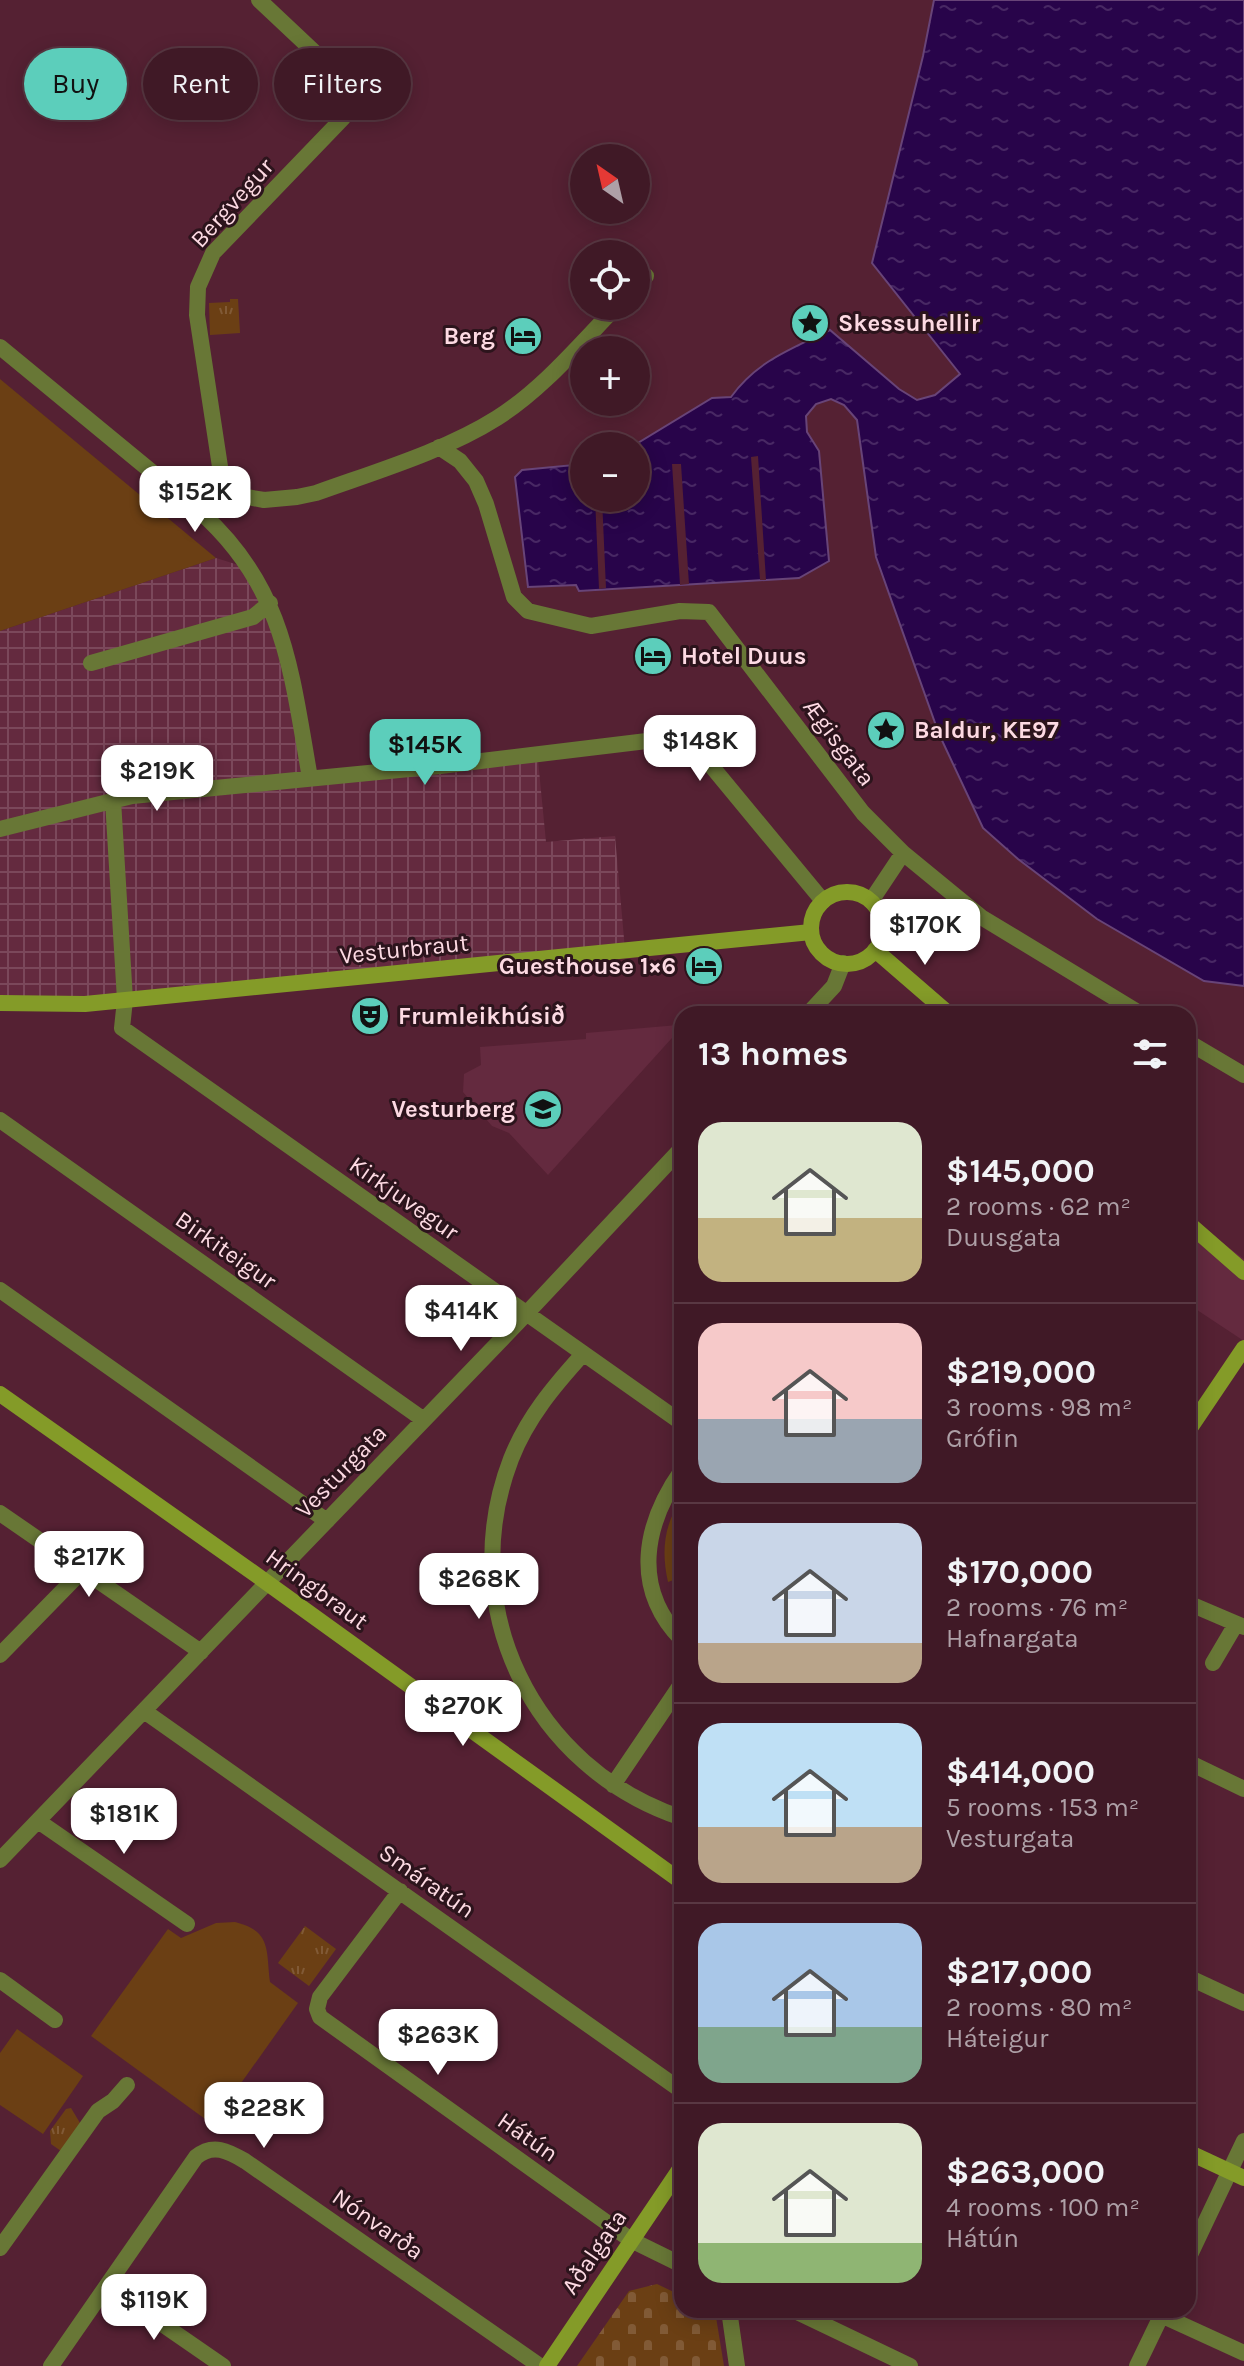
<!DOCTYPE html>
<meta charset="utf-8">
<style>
:root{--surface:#401926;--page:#4b2632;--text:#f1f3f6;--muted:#aea0a7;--line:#593843;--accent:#5ccebb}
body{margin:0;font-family:Karla,sans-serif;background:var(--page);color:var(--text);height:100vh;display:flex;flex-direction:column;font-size:30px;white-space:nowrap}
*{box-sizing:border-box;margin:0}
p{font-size:26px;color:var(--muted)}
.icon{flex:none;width:44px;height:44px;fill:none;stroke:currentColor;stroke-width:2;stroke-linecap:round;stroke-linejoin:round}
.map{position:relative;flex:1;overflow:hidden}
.drawer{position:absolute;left:674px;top:1006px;width:522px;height:1312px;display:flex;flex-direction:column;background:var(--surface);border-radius:24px;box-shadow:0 4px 20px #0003,0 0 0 2px var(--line)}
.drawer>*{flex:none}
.hud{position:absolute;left:24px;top:48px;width:530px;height:72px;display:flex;gap:16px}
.needle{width:52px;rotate:326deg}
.buttons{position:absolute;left:570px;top:144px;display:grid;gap:16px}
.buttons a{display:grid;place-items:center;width:80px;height:80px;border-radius:50%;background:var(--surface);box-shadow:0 4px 20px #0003,0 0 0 2px var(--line);font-size:40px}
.price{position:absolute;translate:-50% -68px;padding:0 18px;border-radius:16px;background:#fff;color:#222;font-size:26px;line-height:52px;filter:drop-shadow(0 2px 4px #0008)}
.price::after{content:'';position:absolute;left:50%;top:48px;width:24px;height:18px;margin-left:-12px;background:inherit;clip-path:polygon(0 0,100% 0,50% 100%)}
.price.on{background:var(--accent);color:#111}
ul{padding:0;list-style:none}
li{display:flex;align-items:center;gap:24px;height:200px;padding:0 24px}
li+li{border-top:2px solid var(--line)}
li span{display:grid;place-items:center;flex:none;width:224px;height:160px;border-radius:24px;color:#555}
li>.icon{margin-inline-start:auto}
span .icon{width:96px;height:96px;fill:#fffc;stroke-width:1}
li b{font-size:34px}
h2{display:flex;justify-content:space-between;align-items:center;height:96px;padding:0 24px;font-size:34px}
.pill{padding:0 28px;border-radius:36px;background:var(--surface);box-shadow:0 4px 20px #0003,0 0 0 2px var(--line);font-size:28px;line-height:72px}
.pill.on{background:var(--accent);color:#111}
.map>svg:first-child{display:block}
.built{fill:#642a3f}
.industrial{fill:url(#industrial-grid)}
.green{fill:#6b3f14}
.cemetery{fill:url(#cemetery-stones)}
.park{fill:url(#park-tufts)}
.water{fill:url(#water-ripples);stroke:#684478;stroke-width:2}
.pier{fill:#552133}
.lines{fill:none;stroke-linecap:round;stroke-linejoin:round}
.street{stroke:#687736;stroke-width:16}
.secondary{stroke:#849b28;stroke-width:16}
.labels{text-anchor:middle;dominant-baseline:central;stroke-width:6;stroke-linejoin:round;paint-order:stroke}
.street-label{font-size:24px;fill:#fddae3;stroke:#2c141c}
.poi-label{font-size:24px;font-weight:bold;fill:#fddae3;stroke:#2c141c;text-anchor:start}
</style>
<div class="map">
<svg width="1244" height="2366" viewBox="0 0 1244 2366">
<defs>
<pattern id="industrial-grid" width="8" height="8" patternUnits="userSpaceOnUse" patternTransform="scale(2)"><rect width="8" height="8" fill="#642a3f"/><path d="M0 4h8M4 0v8" fill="none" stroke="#7b485b"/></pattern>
<pattern id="cemetery-stones" width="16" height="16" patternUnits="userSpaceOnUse" patternTransform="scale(2)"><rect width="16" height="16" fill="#6b3f14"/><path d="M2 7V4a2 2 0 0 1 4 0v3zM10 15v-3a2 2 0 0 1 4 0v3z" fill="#815a36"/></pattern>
<pattern id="park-tufts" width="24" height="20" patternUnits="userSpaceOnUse" patternTransform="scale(2)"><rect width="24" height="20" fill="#6b3f14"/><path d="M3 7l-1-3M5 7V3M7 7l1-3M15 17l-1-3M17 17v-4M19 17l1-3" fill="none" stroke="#815a36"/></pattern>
<pattern id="water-ripples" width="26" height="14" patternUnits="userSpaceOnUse" patternTransform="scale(2)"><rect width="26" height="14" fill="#28044a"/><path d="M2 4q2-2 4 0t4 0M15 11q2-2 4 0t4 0" fill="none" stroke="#482864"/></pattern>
</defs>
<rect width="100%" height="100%" fill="#552133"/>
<path class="built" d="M678,1025L681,1028L548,1175L509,1133L492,1126L463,1092L464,1074L481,1065L480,1047L586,1039V1033Z
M1188,1217L1244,1259V1341L1188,1304Z"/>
<path class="industrial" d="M216,558L251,569L259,583L310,777L538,760L546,842L615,836L625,950L85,1004L0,1003V631Z"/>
<path class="green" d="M0,379L216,558L0,631Z
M682,1498V1577L668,1582C661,1551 664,1524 682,1498Z
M235,1922C272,1931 266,1951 270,1982L298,2003L212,2124L91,2036L168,1929L181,1938L216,1923Z
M17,2029L83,2076L43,2134L0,2105V2053Z"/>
<path class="cemetery" d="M657,2284L682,2296V2310L715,2311L724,2366H577L629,2291Z"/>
<path class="park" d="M230,299H238L240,333L210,335L209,303L230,302Z
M305,1926L336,1949L309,1986L278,1963Z
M71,2108L80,2123L61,2151L51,2144L50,2131L66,2109Z"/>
<path class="water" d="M934,0H1244V986L1204,981L1097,919L1018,859L983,828L939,734L876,557L857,420L844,405L831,399L816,404L806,416L807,432L819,451L829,561L799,578L579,591L576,585L528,587L515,477L522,470L584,464V498H636V446H633L712,398L731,397C757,361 791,349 830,330L899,389L917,400L935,395L960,374L872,263L923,56Z"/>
<path class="pier" d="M758,456L766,580H760L751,457Z
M672,464H681L689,584L680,585Z
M595,498H602L606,588L599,589Z"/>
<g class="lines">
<path class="street" d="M636,287L646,276
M0,347L198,510C285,586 291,671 310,778
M439,447L460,461L476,481L486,504L514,597L528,611L591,626L680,611L709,612L863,813L903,853
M224,493L197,315L198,287L213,253L343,118L350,101L343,79L259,0
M188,502L224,493L264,500L297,497L316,493C374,472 445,451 497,418C543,389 579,345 617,306
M91,663L253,617L270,603
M113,800L125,1000L122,1028L682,1423
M0,829L132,796L440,766L655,740L679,746L708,762L823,901
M871,901L903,853L981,917L1141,1014
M808,1014L834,986L843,963
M1188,1042L1244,1075
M0,1120L424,1420
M0,1290L327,1521
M583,1354C554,1386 527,1418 511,1459C454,1607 532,1768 682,1818
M682,1470C644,1524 631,1588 682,1640
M0,1513L201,1652
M1188,1603L1244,1627
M0,1655L83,1570
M1213,1663L1236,1624
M144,1711L682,2091
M1188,1762L1244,1789
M613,1785L682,1683
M38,1821L187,1924
M0,1860L526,1314L682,1148
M400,1891L320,1997L317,2009L320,2017L631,2240L682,2265
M1188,1977L1244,2003
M0,1980L55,2020
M0,2248L98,2111L113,2101L127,2085
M1188,2259L1244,2141
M107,2286L223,2366
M729,2310L737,2366
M793,2310L910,2366
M1150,2310L1244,2353
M51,2366L196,2157C213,2143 228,2151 245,2161L540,2366
M1137,2366L1164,2310"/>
<path class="secondary" d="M811 928a36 36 0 1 1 72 0a36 36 0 1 1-72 0Z
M875,950L949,1014
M0,1003L85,1004L811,932
M1188,1223L1244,1272
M0,1394L255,1574L682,1882
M1188,1431L1244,1348
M1188,2152L1244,2178
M547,2366L682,2166"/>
</g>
<defs>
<g id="sight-disc" transform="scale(2)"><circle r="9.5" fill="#5ccebb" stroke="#2c141c"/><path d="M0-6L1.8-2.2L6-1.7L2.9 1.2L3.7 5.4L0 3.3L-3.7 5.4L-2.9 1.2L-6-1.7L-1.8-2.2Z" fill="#111"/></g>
<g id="hotel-disc" transform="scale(2)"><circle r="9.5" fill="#5ccebb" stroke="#2c141c"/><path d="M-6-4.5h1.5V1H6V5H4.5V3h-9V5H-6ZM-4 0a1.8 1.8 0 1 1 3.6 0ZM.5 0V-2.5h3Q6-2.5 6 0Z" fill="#111"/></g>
<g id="theatre-disc" transform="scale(2)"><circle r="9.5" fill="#5ccebb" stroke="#2c141c"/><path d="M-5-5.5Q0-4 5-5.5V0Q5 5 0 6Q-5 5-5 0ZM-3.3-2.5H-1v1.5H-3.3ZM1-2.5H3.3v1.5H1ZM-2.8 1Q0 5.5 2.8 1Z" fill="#111"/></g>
<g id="school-disc" transform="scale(2)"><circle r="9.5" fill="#5ccebb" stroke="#2c141c"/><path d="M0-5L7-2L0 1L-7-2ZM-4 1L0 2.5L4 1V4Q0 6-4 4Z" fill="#111"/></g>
</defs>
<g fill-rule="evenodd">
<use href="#sight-disc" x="810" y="323"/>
<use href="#hotel-disc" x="523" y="336"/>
<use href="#hotel-disc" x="653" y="656"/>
<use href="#sight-disc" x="886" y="730"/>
<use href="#hotel-disc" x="704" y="966"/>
<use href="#theatre-disc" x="370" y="1016"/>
<use href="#school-disc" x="543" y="1109"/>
</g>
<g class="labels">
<g class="street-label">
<text transform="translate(232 203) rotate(-48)">Bergvegur</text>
<text transform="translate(839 742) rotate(53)">Ægisgata</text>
<text transform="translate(404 949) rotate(-6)">Vesturbraut</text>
<text transform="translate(404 1198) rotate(35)">Kirkjuvegur</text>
<text transform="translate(226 1250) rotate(35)">Birkiteigur</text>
<text transform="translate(341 1471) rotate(-46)">Vesturgata</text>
<text transform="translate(317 1589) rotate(36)">Hringbraut</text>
<text transform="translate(427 1881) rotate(35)">Smáratún</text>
<text transform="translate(528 2137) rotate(35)">Hátún</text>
<text transform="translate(378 2224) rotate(35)">Nónvarða</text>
<text transform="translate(594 2252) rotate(-56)">Aðalgata</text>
</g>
<g class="poi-label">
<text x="838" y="323">Skessuhellir</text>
<text x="495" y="336" text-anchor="end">Berg</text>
<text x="681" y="656">Hotel Duus</text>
<text x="914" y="730">Baldur, KE97</text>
<text x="676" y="966" text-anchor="end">Guesthouse 1×6</text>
<text x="398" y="1016">Frumleikhúsið</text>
<text x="515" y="1109" text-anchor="end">Vesturberg</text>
</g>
</g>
</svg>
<div class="buttons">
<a><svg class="needle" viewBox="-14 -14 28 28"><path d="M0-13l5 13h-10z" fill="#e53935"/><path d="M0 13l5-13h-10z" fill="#aea0a7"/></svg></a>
<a><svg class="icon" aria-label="locate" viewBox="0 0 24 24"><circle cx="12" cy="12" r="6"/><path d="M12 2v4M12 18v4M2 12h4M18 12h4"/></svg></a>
<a>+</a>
<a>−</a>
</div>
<b class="price" style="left:195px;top:534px">$152K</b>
<b class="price" style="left:700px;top:783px">$148K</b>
<b class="price on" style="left:425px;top:787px">$145K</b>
<b class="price" style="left:157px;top:813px">$219K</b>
<b class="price" style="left:925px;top:967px">$170K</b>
<b class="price" style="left:461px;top:1353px">$414K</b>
<b class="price" style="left:89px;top:1599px">$217K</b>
<b class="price" style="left:479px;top:1621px">$268K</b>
<b class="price" style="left:463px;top:1748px">$270K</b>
<b class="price" style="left:124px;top:1856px">$181K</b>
<b class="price" style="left:438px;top:2077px">$263K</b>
<b class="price" style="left:264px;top:2150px">$228K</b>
<b class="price" style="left:154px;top:2342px">$119K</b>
<div class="hud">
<a class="pill on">Buy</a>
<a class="pill">Rent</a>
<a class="pill">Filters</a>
</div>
<section class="drawer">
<h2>13 homes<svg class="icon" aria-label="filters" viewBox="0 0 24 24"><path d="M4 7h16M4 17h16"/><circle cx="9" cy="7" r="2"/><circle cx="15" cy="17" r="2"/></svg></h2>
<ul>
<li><span style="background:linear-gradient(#dfe7d0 60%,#c2b280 0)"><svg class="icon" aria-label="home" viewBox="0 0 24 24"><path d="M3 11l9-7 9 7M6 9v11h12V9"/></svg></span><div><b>$145,000</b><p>2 rooms · 62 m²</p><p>Duusgata</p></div></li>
<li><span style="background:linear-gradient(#f6c9c9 60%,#9aa5b1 0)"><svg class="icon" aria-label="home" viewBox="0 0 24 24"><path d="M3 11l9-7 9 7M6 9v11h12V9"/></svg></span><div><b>$219,000</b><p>3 rooms · 98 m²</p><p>Grófin</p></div></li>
<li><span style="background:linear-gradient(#c9d6e8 75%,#b9a48a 0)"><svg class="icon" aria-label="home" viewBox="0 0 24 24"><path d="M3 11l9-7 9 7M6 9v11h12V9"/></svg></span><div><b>$170,000</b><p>2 rooms · 76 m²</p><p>Hafnargata</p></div></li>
<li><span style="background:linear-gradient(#bfe0f5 65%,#b9a48a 0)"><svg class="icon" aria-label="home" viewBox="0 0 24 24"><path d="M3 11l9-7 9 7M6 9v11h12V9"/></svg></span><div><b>$414,000</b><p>5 rooms · 153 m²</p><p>Vesturgata</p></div></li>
<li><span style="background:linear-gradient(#a9c7e8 65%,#7fa58c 0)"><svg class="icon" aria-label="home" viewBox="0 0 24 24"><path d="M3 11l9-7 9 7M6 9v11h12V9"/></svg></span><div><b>$217,000</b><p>2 rooms · 80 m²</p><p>Háteigur</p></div></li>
<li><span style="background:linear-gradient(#dfe7d0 75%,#8fb573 0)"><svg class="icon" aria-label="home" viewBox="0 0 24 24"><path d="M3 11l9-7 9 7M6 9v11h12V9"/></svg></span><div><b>$263,000</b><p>4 rooms · 100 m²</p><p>Hátún</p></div></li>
</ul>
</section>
</div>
